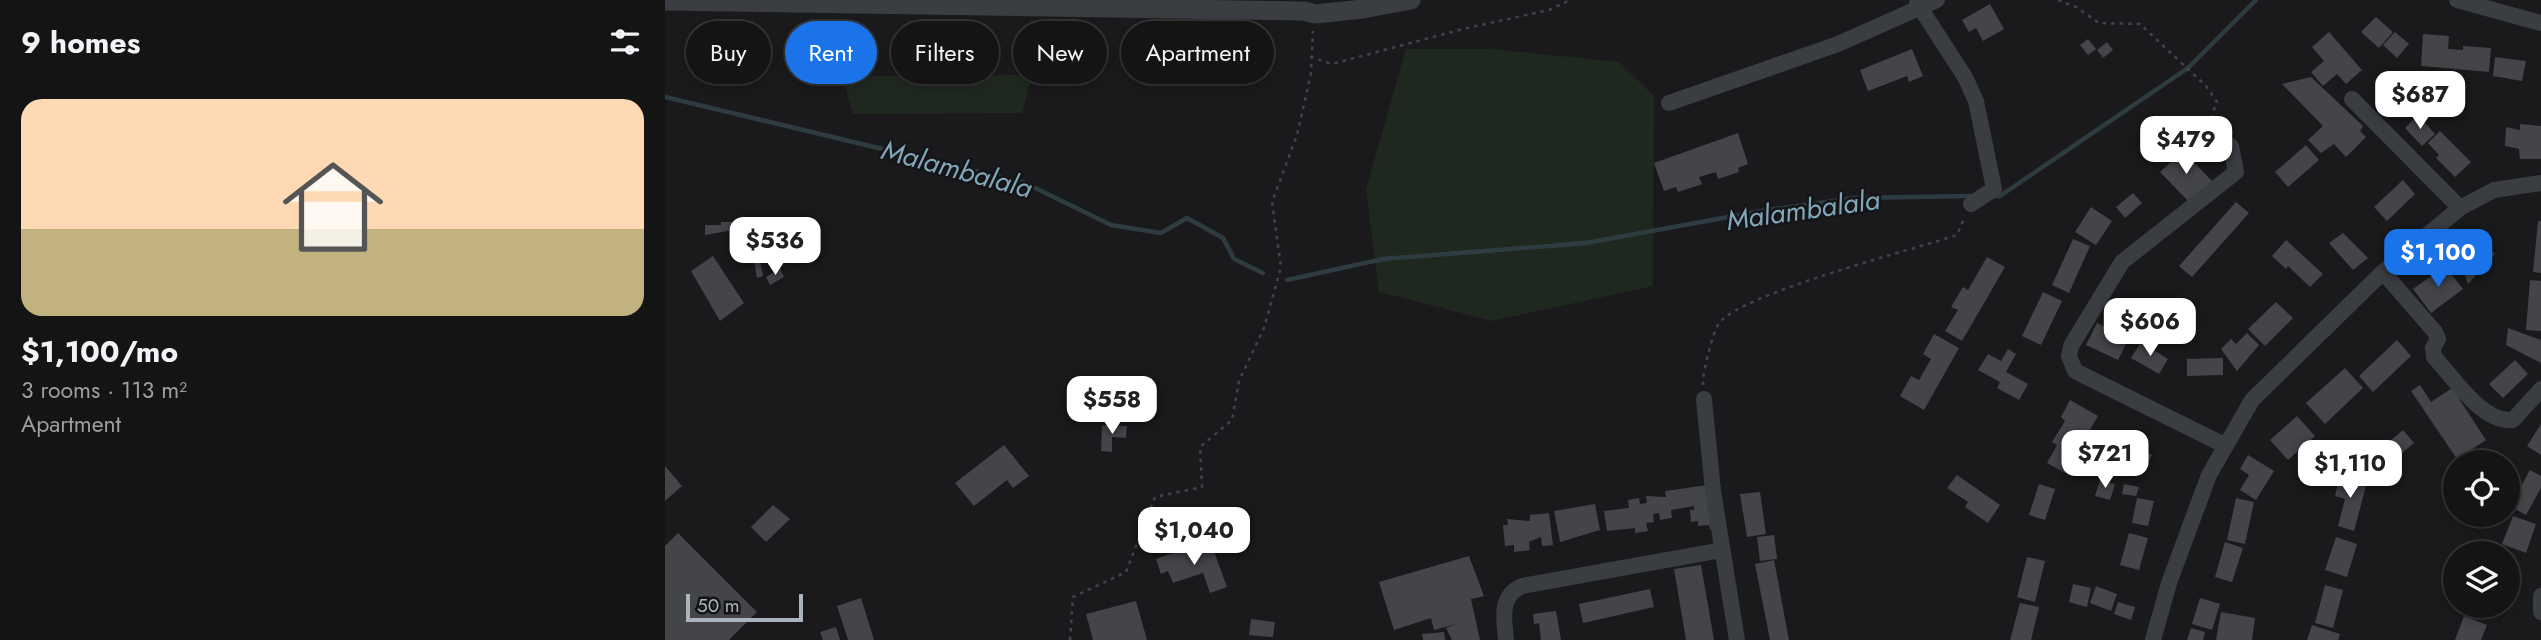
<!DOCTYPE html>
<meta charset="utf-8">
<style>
:root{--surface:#141415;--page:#212122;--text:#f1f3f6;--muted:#9d9ea0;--line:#333334;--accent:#1a73e8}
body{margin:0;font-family:Jost,sans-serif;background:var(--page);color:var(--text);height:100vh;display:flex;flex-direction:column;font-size:26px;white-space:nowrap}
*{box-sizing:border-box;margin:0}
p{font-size:23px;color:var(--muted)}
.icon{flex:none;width:38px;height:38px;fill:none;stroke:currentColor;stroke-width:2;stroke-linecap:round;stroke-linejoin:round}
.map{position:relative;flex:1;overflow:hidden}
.side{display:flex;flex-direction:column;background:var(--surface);width:665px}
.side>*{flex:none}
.guide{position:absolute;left:21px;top:21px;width:665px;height:63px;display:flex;gap:14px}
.buttons{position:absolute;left:1778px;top:450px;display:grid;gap:14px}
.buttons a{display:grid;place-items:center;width:77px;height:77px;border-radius:50%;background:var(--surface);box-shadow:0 4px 10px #0003,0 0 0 2px var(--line);font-size:35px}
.scale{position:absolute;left:21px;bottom:18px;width:117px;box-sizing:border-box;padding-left:7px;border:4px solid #abb3bd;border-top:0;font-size:19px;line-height:24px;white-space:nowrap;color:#abb3bd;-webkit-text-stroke:5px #151517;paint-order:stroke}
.price{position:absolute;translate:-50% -60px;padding:0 16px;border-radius:14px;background:#fff;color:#222;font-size:23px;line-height:46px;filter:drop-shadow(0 2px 4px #0008)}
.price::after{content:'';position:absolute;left:50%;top:42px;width:21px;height:16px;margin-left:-10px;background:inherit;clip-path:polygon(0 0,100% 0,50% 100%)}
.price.current{background:var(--accent);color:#fff}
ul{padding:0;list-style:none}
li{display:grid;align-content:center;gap:14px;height:371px;padding:0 21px}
li span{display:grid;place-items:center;height:217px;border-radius:21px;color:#555}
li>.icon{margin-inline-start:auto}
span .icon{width:126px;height:126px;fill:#fffc;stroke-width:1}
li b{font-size:30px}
h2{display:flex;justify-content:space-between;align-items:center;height:84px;padding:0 21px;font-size:30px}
.pill{padding:0 24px;border-radius:32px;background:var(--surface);box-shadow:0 4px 10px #0003,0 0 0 2px var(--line);font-size:24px;line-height:63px}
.pill.current{background:var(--accent);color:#fff}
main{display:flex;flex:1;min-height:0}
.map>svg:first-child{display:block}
.green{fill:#1f281f}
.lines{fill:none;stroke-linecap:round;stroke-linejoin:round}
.stream{stroke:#2e3c42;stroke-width:4.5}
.building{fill:#444549}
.path{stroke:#404449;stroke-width:2.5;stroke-dasharray:3.5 5;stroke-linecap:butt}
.minor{stroke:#3a3d42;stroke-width:16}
.tertiary{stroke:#3a3d42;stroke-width:19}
.labels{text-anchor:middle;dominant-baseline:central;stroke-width:5;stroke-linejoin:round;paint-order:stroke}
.water-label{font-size:28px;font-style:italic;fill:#80a7ba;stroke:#151517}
</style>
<main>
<section class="side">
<h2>9 homes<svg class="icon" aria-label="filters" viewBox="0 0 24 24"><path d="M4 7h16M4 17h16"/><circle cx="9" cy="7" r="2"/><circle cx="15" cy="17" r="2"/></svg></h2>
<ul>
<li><span style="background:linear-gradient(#ffd9b3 60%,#c2b280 0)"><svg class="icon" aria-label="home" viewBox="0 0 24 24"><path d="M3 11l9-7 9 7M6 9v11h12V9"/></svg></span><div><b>$1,100/mo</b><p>3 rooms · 113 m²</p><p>Apartment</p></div></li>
</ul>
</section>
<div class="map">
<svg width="1876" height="640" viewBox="0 0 1876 640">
<rect width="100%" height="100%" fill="#1a1a1c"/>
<path class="green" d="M741,49H827L954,62L989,96L988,286L827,321L714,292L701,190Z
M367,75L357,113L188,114L177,76Z"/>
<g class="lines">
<path class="stream" d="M0,97L360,183L446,225L496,233L522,218L558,238L569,259L598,273
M1330,196H1335L1523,68L1591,0
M622,280L718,259L921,243L1096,211L1190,198L1307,196"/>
</g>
<path class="building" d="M1325,4L1339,29L1318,41L1311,28L1304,32L1297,20Z
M1711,17L1728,32L1714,48L1696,32Z
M1664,32L1697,70L1681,84L1672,74L1658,86L1646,72L1659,61L1647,47Z
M1730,32L1744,44L1732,58L1718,45Z
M1758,34L1784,36L1783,49L1798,50V46L1826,48L1824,72L1756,66Z
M1423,39L1431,49L1423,55L1415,45Z
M1442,42L1448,50L1438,58L1432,50Z
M1247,49L1258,76L1244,82L1242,76L1203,91L1195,70Z
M1830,57L1861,61L1857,81L1828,76Z
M1646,77L1698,126L1695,131L1701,137L1681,157L1669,144L1656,153L1643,140L1658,126L1617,84Z
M1753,115L1770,134L1757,146L1740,128Z
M1855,124L1876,126V159H1855L1854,149L1840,146L1841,127L1855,130Z
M1775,131L1806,162L1790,177L1771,158L1774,155L1763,143Z
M1073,133L1083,164L1073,168L1074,172L1053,179L1051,172L1034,177L1037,184L1013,192L1011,187L999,191L989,163Z
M1641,145L1654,160L1623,187L1610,172Z
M1518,151L1547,181L1524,202L1495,172Z
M1738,180L1750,194L1722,221L1709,207Z
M1468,193L1477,203L1460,218L1451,207Z
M1571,202L1584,213L1527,277L1514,266Z
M1426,207L1447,221L1431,245L1410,232Z
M1873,221H1876V273L1868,272Z
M56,222H68V230L40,235V225H56Z
M82,222H87L98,276L92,278Z
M1678,233L1703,258L1688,270L1664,243Z
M1408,239L1425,246L1404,293L1387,285Z
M1621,240L1658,274L1645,287L1623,266L1621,269L1607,256Z
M1819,243L1830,254L1803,284L1797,267Z
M48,256L79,303L55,321L26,271Z
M1322,257L1340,267L1297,341L1280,331L1293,310L1286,307L1298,287L1303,290Z
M1780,266L1798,289L1766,313L1748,289Z
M115,268L119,277L105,285L101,277Z
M1865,280L1876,281V331L1861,330Z
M1378,292L1397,301L1376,345L1357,336Z
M1611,302L1628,318L1600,346L1583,329Z
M1432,323L1464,338L1453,360L1421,345Z
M1843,328L1876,340V363L1841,345Z
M1582,333L1594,345L1572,371L1556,349L1566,339L1571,344Z
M1269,334L1294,348L1259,410L1235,396L1246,376L1254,380L1266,359L1258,354Z
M1732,340L1746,356L1708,392L1694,376Z
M1476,342L1503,359L1494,374L1466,358Z
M1343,349L1351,354L1341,372L1363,384L1354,400L1332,388L1335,382L1313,370L1323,354L1336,361Z
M1558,358V375L1522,376V359Z
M1850,360L1863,374L1838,398L1824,384Z
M1680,368L1698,388L1660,424L1641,403Z
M1755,385L1766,402L1787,388L1821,440L1792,459L1746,391Z
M1405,400L1433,416L1400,473L1382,463L1392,445L1387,442L1400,421L1396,417Z
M1632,416L1650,436L1623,460L1605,440Z
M1876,424V455L1862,446Z
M437,425L462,426L461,438L447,437V452L436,451Z
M1738,430L1749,443L1718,469L1707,456Z
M1453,436L1487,455L1477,473L1443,455Z
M339,445L364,476L348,488L342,480L309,506L290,483Z
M1583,455L1609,471L1591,500L1575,490L1584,475L1575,469Z
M0,466L17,486L0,501Z
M1865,470L1876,476V488L1861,515L1845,506Z
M1292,475L1335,505L1323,523L1300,507L1303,502L1282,488Z
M1675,475L1702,482L1689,531L1673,526L1680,499L1670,496Z
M1435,480L1450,484L1445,500L1430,496Z
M1374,484L1390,489L1380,520L1364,515Z
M1459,484L1474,487L1471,496L1457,494Z
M1043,485L1050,528L1045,529L1044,525L1033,526V521L1026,522L1025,510H1029V506L1006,510L1007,518L995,520L994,513L988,514L989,522L981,523L983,531L970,533V528L942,531L939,511L964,508L963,500L974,498L975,504L982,503L981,496L1001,497L1000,491Z
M1095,492L1101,534L1082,537L1075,494Z
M1472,498L1489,501L1483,526L1467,523Z
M1571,498L1589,502L1580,544L1562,540Z
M930,504L935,530L895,542L889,511Z
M108,505L125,519L101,542L86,527Z
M884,513L888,545L877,546L876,537L864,542L865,550L849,552V545L840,546L838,525H843L842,519L865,521V515Z
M1848,516L1871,524L1861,553L1837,544Z
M13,533L92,612L64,640H0V546Z
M1464,533L1483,538L1474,570L1455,565Z
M1109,535L1112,559L1095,561L1092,537Z
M1671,537L1692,544L1682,577L1660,570Z
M1560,542L1578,548L1567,582L1550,577Z
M547,546L562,587L545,593L538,573L508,583L503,571L496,574L491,559L525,547L527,553Z
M804,556L819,596L806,599L815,640H787L781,628L791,624L769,630L766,618L729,630L714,582Z
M1362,557L1380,561L1370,602L1352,597Z
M1109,560L1124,640H1105L1090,564Z
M1036,565L1049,640H1021L1009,569Z
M1408,584L1426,588L1422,607L1404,602Z
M1660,585L1678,590L1668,628L1650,623Z
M1431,586L1452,594L1446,611L1425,603Z
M985,589L989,607L918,623L914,604Z
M196,598L209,640H183L172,606Z
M1535,598L1555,604L1547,630L1527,624Z
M471,601L482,640H428L421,614Z
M1453,602L1470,607L1466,620L1449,614Z
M1355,603L1374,607L1366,640H1345Z
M891,611L896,640H876L874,623L869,624L868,614Z
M1556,612L1590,618L1587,640H1551Z
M1799,616L1822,625L1816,640H1790Z
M586,619L610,622L608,637L584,635Z
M1647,625L1675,634L1673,640H1642Z
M171,627L175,640H158L155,632Z
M1526,628L1540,632L1538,640H1522Z
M779,632L780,640H758L757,634Z"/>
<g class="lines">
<path class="path" d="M1393,0L1411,7L1434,23L1475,24L1541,86L1552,102L1545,119L1556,133
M645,57L667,64L798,29L884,10L905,0
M1038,385C1037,374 1048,332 1054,323C1078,293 1247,250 1292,235L1300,216
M405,640L408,597L461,572L490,497L537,487L535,447L567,420L574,381L599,328L616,267L607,202L632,135L646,73L648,31"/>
<path class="minor" d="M1792,0L1876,23
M1252,3L1300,77L1311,101L1329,189L1306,204
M1687,99L1795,208
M1004,103L1173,44L1272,0
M1718,272L1770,332L1773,339L1768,348L1769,357C1789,378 1817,423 1848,420L1876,389
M1039,399L1048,491L1072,640
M1559,445L1410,371L1404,356L1406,346L1457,262L1571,172L1566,146
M1876,596V612
M841,640C839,619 834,596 857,586L1057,550
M1488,640L1504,583L1544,475L1587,400L1718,272L1795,208L1829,190L1876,183"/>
<path class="tertiary" d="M0,1L639,11L650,14L698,9L746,0"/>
</g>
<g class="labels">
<g class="water-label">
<text transform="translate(292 169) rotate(15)">Malambalala</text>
<text transform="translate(1138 210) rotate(-8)">Malambalala</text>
</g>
</g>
</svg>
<div class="buttons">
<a><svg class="icon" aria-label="locate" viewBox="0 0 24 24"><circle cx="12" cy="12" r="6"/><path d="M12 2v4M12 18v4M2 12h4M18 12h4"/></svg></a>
<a><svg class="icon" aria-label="layers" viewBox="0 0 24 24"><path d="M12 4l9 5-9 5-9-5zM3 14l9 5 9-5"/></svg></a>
</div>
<div class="scale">50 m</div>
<b class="price" style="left:1755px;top:131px">$687</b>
<b class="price" style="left:1521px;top:176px">$479</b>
<b class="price" style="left:110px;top:277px">$536</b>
<b class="price current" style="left:1773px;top:289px">$1,100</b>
<b class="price" style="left:1485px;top:358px">$606</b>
<b class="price" style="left:447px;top:436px">$558</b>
<b class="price" style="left:1440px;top:490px">$721</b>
<b class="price" style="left:1685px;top:500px">$1,110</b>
<b class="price" style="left:529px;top:567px">$1,040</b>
<div class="guide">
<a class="pill">Buy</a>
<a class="pill current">Rent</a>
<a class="pill">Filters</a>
<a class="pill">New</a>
<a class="pill">Apartment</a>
</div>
</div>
</main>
